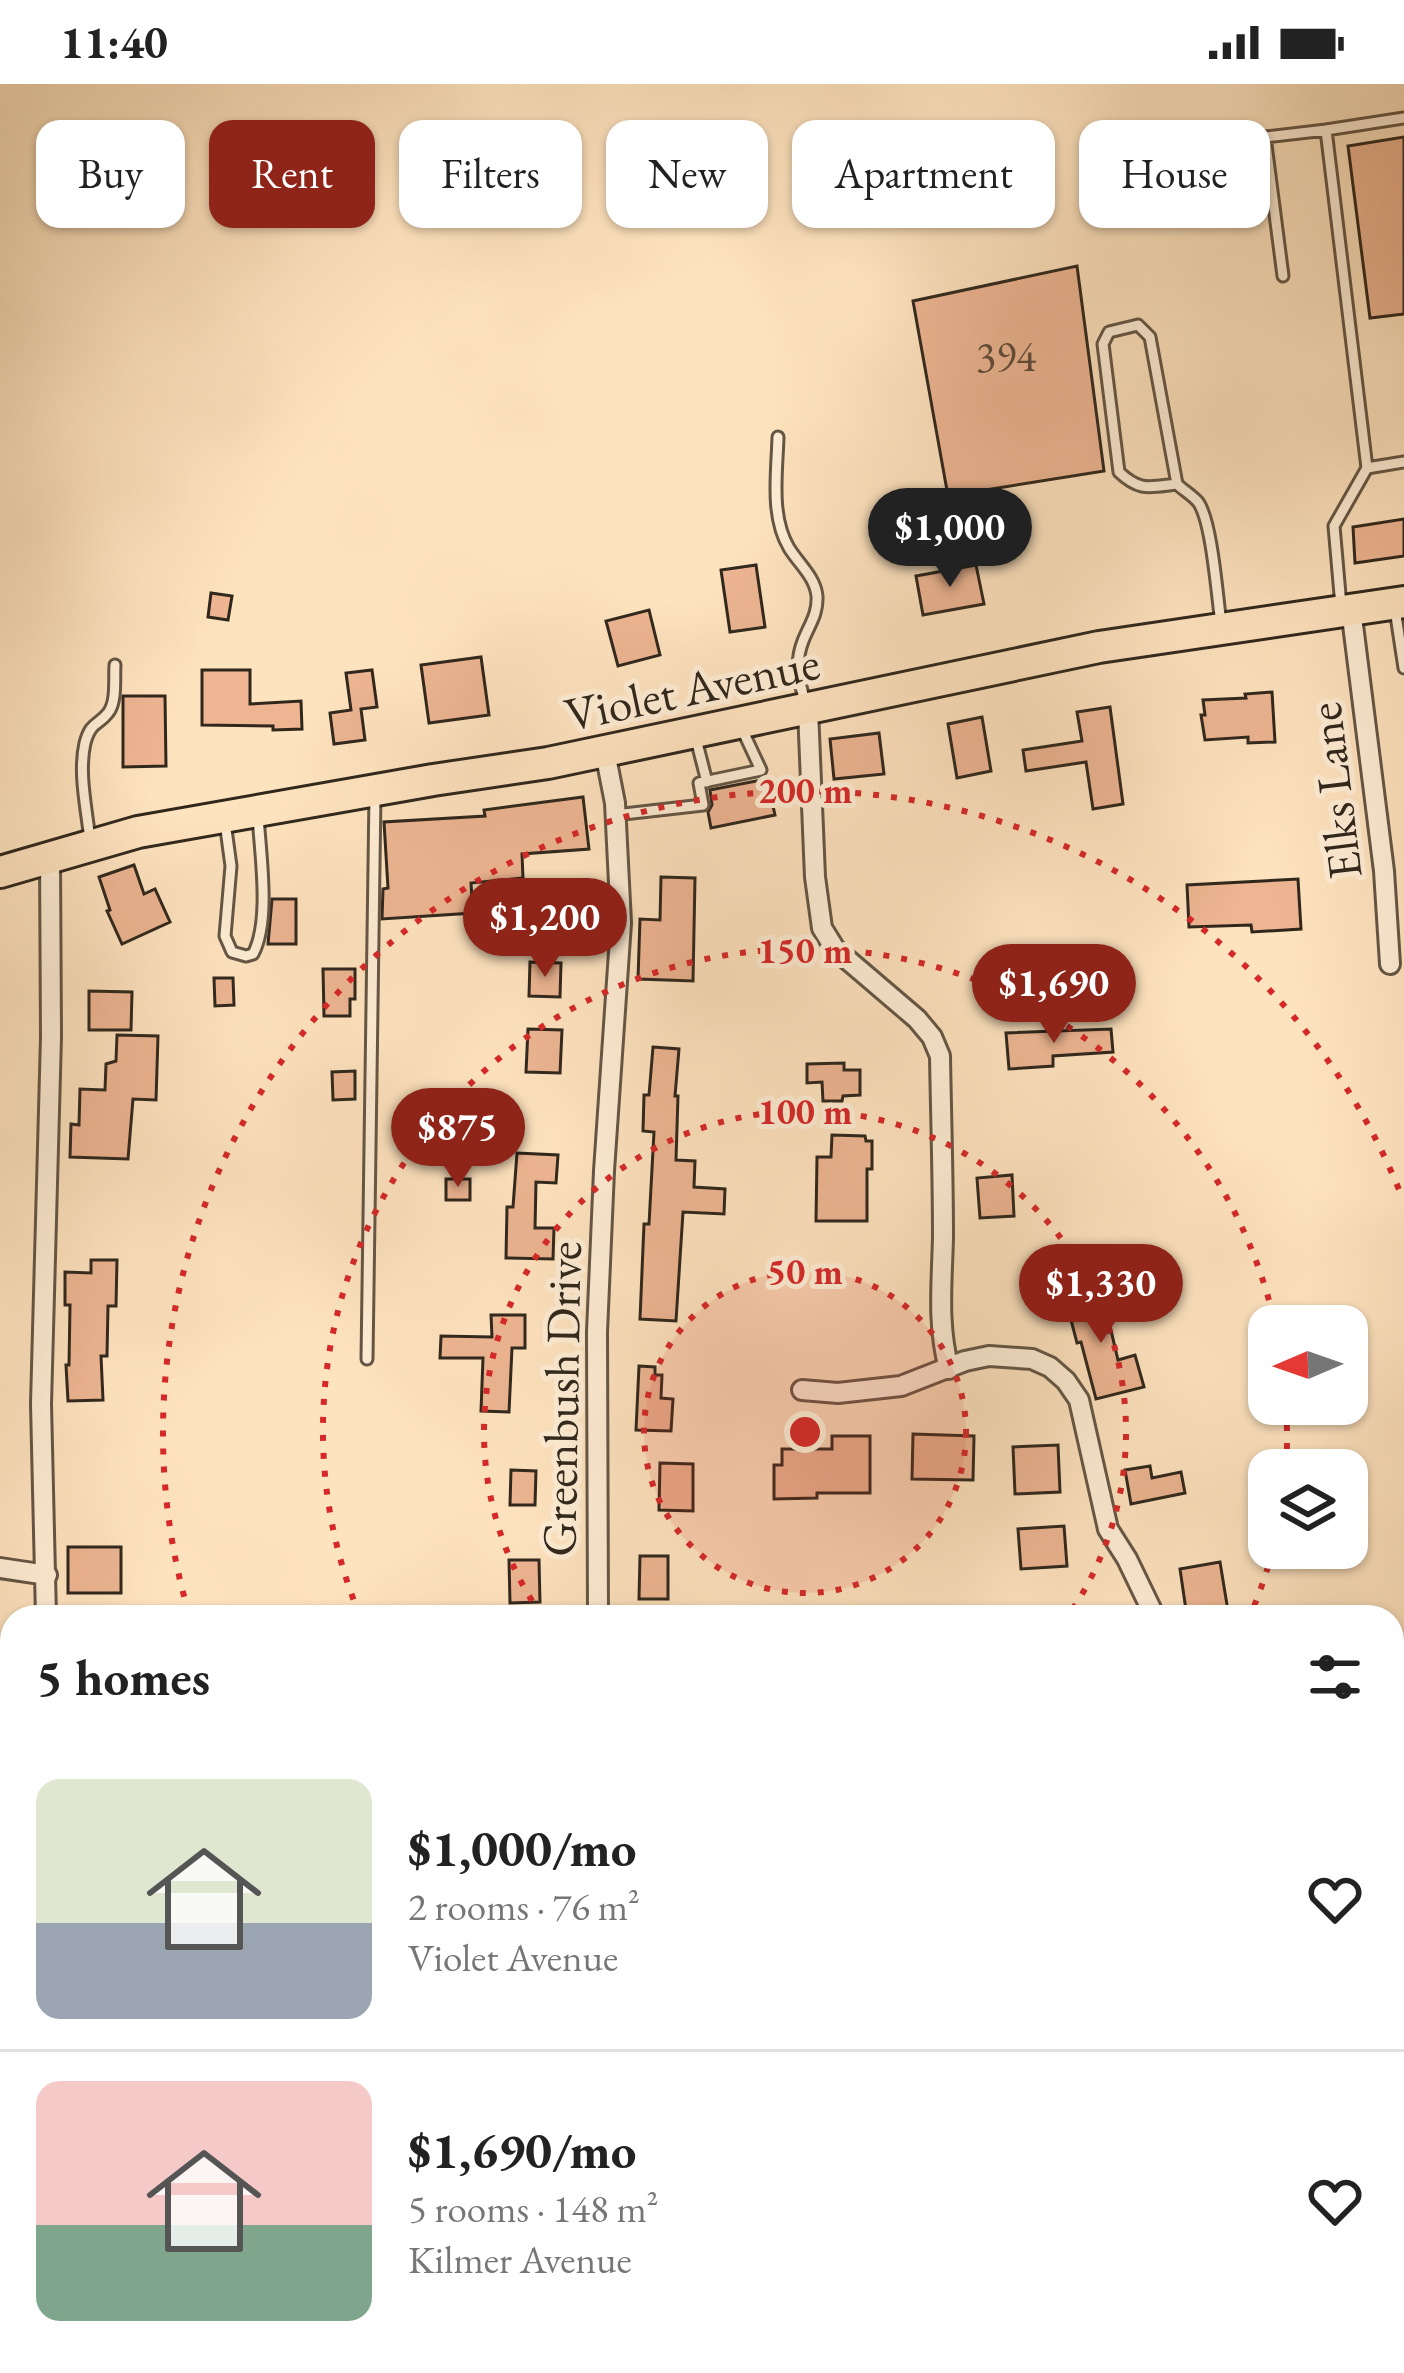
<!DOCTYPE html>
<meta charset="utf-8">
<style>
:root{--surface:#fff;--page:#f6f6f6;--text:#222;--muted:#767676;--line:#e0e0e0;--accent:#8f2418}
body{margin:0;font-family:"EB Garamond",serif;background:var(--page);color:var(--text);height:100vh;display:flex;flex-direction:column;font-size:45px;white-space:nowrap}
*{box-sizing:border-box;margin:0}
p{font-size:39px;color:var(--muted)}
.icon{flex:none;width:66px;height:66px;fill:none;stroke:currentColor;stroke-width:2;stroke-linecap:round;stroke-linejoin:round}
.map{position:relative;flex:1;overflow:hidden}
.drawer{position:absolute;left:0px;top:1521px;width:1404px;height:768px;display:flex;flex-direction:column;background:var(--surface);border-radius:36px 36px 0 0;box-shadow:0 3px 9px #0004}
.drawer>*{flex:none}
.top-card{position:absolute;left:36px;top:36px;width:1332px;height:108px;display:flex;gap:24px}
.needle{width:78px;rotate:268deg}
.fabs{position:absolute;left:1248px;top:1221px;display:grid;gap:24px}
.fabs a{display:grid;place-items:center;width:120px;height:120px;border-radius:24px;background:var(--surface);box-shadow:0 3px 9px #0004;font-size:60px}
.price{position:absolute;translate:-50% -102px;padding:0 27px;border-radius:42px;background:var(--accent);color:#fff;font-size:39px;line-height:78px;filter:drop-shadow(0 3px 6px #0008)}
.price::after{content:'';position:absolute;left:50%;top:72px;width:36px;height:27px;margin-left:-18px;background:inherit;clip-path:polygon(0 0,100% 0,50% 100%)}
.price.active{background:#222;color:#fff}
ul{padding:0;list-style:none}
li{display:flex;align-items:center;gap:36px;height:300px;padding:0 36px}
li+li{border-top:3px solid var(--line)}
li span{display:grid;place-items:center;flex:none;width:336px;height:240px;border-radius:24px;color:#555}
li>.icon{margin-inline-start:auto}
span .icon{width:144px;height:144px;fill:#fffc;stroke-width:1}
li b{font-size:51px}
h2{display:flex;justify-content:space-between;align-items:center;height:144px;padding:0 36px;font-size:51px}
.chip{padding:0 42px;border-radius:24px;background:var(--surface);box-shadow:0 3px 9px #0004;font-size:42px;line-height:108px}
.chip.active{background:var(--accent);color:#fff}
.status{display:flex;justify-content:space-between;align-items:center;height:84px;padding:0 60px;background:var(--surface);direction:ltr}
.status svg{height:33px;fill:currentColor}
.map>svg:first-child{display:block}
.building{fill:#edb592;stroke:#30271c;stroke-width:3}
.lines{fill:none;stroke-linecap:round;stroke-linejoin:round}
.service-casing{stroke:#645645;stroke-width:15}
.minor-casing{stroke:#645645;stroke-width:24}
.primary-casing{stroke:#30271c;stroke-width:36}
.service{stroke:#feedd5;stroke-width:9}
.minor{stroke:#feedd5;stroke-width:18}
.primary{stroke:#fee3bf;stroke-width:30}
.ring{fill:none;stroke:#d62828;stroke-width:6;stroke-dasharray:6 12}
.labels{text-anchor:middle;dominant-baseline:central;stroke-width:10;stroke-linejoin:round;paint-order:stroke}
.number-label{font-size:42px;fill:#5f4a3a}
.street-label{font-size:48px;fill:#30271c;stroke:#feedd5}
.centre{fill:#d62828;stroke:#feedd5;stroke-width:6}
.ring-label{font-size:36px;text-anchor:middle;font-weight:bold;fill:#d62828;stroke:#feedd5;stroke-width:10;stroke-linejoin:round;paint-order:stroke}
</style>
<div class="status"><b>11:40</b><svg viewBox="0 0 49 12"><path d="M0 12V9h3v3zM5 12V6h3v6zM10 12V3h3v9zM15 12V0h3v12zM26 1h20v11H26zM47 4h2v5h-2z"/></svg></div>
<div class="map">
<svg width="1404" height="2289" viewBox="0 0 1404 2289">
<rect width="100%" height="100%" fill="#fee3bf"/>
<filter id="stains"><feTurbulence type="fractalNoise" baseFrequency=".00167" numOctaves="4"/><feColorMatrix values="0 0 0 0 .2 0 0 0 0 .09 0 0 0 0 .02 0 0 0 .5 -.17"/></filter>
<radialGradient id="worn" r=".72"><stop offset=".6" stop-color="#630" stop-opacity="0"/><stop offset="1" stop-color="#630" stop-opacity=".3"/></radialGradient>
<path class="building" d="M1404,53V230L1370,234L1348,62Z
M1077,182L1104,387L948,412L913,217Z
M1404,435V472L1355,479L1353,443Z
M756,481L765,543L730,548L721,486Z
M976,481L984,520L923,531L916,492Z
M211,509L232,512L228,536L208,533Z
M649,526L660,571L618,582L606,537Z
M481,573L489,631L429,639L421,581Z
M202,586H250V620L301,617L302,645L273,646V642L202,641Z
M372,586L377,623L361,625L365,656L334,660L330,629L351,626L346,589Z
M1272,608L1275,658L1248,659V653L1205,656L1201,631H1205L1203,616L1246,614L1245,610Z
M123,612H165L166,682L123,683Z
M1110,623L1123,720L1093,725L1086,678L1026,687L1023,666L1082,657L1077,628Z
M982,633L991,687L957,694L948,640Z
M879,649L884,690L834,695L830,655Z
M767,695L775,731L711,744L708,728L712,721L710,706Z
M583,713L589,765L522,770L523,794L471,799L473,829L382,835L383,805L388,804L384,738L485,732L484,726Z
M134,781L144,810L155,805L170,838L122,860L107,827L110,826L99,793Z
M661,793L695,794L693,897L638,895L640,835L660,836Z
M1298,795L1301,845L1252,848L1251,841L1189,843L1187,801Z
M272,815H296V860H268Z
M530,878L561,879L560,913L529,912Z
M323,885H355V915H350V932H324Z
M214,894H233L234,921L215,922Z
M89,907L132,908L131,946H89Z
M528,945L562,946L560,989L526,988Z
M1111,945L1113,968L1053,972V982L1009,985L1006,949Z
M117,951L158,952L156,1016L133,1015L128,1075L70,1073L71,1040L79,1041L80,1005L105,1006L106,980L116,977Z
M653,963L679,965L675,1012H678L676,1076L695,1077L694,1103L725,1105L724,1130L683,1128L676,1237L640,1235L644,1140H649L654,1048L643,1047L644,1011H649Z
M844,979V986H860V1011L843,1012L842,1017H823L822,998L807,999V980Z
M355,987V1015L333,1016L332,988Z
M832,1051L865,1052L866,1057H872V1085H867V1137H816L817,1073H831Z
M517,1069L558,1071L556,1099L536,1098L535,1144H554L553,1175L506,1174L507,1123H513Z
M1012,1091L1014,1132L980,1134L977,1094Z
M446,1095H470V1116H446Z
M91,1176H117L116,1222H108L107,1272H101L103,1316L68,1317L66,1281H69L70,1221H65V1188L91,1189Z
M1101,1204L1118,1276L1135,1271L1144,1303L1096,1315L1081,1258L1077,1259L1065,1213Z
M491,1231H525V1264H512L509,1328L481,1327L483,1274H440L441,1252L492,1253Z
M639,1282L655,1283V1291H662L661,1314L673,1315L671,1347L636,1346Z
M913,1350L974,1352L973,1396L912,1395Z
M832,1352H870V1409H817V1414L774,1415V1381H782V1365H832Z
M1058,1361L1060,1408L1015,1410L1013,1363Z
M660,1379L693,1380V1427L659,1426Z
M1150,1382L1152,1394L1181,1388L1185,1409L1131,1420L1125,1386Z
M511,1386L536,1387L535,1421H510Z
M1064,1442L1067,1482L1021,1485L1018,1445Z
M68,1463H121V1509H68Z
M640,1472H668V1515H639Z
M509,1476H539L540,1518L510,1519Z
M1220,1478L1229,1533H1187L1180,1485Z"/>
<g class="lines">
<g class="service-casing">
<path id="service" d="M1283,192L1265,53L1326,46
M778,353C777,389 770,432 789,464C799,480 815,493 817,512C818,531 809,541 803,557C794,580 799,598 806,621
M1367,384L1326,46L1404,34
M1177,400L1150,253L1138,241L1109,248L1103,260L1119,388C1140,408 1150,403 1177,400C1183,406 1192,411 1198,418C1212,437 1217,512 1221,539
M1341,522L1334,442L1367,384L1404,378
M1395,525L1404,584
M695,651L707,698
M615,731L703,721L699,699L761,686L741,643
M225,738L231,782L225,852L232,868L246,872L253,870C271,836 260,770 258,731
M90,757C87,726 78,689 85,659C91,637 98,642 108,629C117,618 114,595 115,581
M367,1275L375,711
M0,2206L12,2205"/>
</g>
<g class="minor-casing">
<path id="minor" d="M1351,525L1384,787L1390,880
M808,626L815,793L822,844L835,865L917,935L932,953L940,972C941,1032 943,1092 943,1153C942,1198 937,1240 949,1285
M802,1306L838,1309L901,1302L965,1277L989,1272L1032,1275L1050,1283L1066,1297L1079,1316L1108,1445L1127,1475L1155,1533
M0,1484L47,1491
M46,1533L41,1320L51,953L50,774
M598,1533L597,1248L604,1087L621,839L615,719L605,668
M1392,1903H1404
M0,2029L12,2028
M1392,2232L1404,2225
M67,2277L69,2289
M584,2289L585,2277
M1296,2289L1300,2279L1305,2277"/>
</g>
<g class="primary-casing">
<path id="primary" d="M0,788L138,748L433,696L548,679L1099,563L1404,518"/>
</g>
<use href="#service" class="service"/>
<use href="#minor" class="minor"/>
<use href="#primary" class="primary"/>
</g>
<circle cx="805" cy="1348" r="161" fill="#d62828" fill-opacity=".12"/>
<g class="ring">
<circle cx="805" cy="1348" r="161"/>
<path d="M542 1532A321 321 0 1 1 1068 1532"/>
<path d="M1273 1465A482 482 0 0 1 1250 1532M360 1532A482 482 0 1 1 1275 1240M1286 1323A482 482 0 0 1 1286 1386"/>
<path d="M189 1530A642 642 0 0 1 1402 1113"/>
</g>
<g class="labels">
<g class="number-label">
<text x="1006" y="272">394</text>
</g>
<g class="street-label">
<text transform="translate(692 604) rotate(-12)">Violet Avenue</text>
<text transform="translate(1334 707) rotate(-97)">Elks Lane</text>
<text transform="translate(561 1315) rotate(-89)">Greenbush Drive</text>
</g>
</g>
<circle cx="805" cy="1348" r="18" class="centre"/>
<g class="ring-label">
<text x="805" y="719">200 m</text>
<text x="805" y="879">150 m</text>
<text x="805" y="1040">100 m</text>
<text x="805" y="1200">50 m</text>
</g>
<rect width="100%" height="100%" filter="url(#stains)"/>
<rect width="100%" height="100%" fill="url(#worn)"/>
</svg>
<div class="fabs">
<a><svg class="needle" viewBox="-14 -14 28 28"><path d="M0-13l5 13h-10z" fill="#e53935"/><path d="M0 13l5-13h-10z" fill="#767676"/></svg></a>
<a><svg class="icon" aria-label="layers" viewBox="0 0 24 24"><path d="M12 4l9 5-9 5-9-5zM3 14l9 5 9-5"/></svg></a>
</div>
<b class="price active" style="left:950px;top:506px">$1,000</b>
<b class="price" style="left:545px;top:896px">$1,200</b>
<b class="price" style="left:1054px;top:962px">$1,690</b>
<b class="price" style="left:458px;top:1106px">$875</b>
<b class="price" style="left:1101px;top:1262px">$1,330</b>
<div class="top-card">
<a class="chip">Buy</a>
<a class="chip active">Rent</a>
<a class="chip">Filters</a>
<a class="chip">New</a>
<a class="chip">Apartment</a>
<a class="chip">House</a>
</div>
<section class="drawer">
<h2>5 homes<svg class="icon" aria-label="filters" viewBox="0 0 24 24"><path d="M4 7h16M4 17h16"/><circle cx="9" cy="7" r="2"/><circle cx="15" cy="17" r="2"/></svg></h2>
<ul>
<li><span style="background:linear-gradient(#dfe7d0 60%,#9aa5b1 0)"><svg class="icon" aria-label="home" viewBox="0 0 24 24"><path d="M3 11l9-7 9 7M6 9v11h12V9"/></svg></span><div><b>$1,000/mo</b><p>2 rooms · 76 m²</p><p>Violet Avenue</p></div><svg class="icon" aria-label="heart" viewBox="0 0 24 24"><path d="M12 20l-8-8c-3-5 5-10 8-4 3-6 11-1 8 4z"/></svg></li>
<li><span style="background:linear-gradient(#f6c9c9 60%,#7fa58c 0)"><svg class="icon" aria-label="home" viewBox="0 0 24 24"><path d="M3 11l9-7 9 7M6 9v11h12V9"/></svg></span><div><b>$1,690/mo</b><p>5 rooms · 148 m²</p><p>Kilmer Avenue</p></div><svg class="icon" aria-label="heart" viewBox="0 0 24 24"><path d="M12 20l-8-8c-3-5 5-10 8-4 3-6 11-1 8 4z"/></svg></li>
</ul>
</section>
</div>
